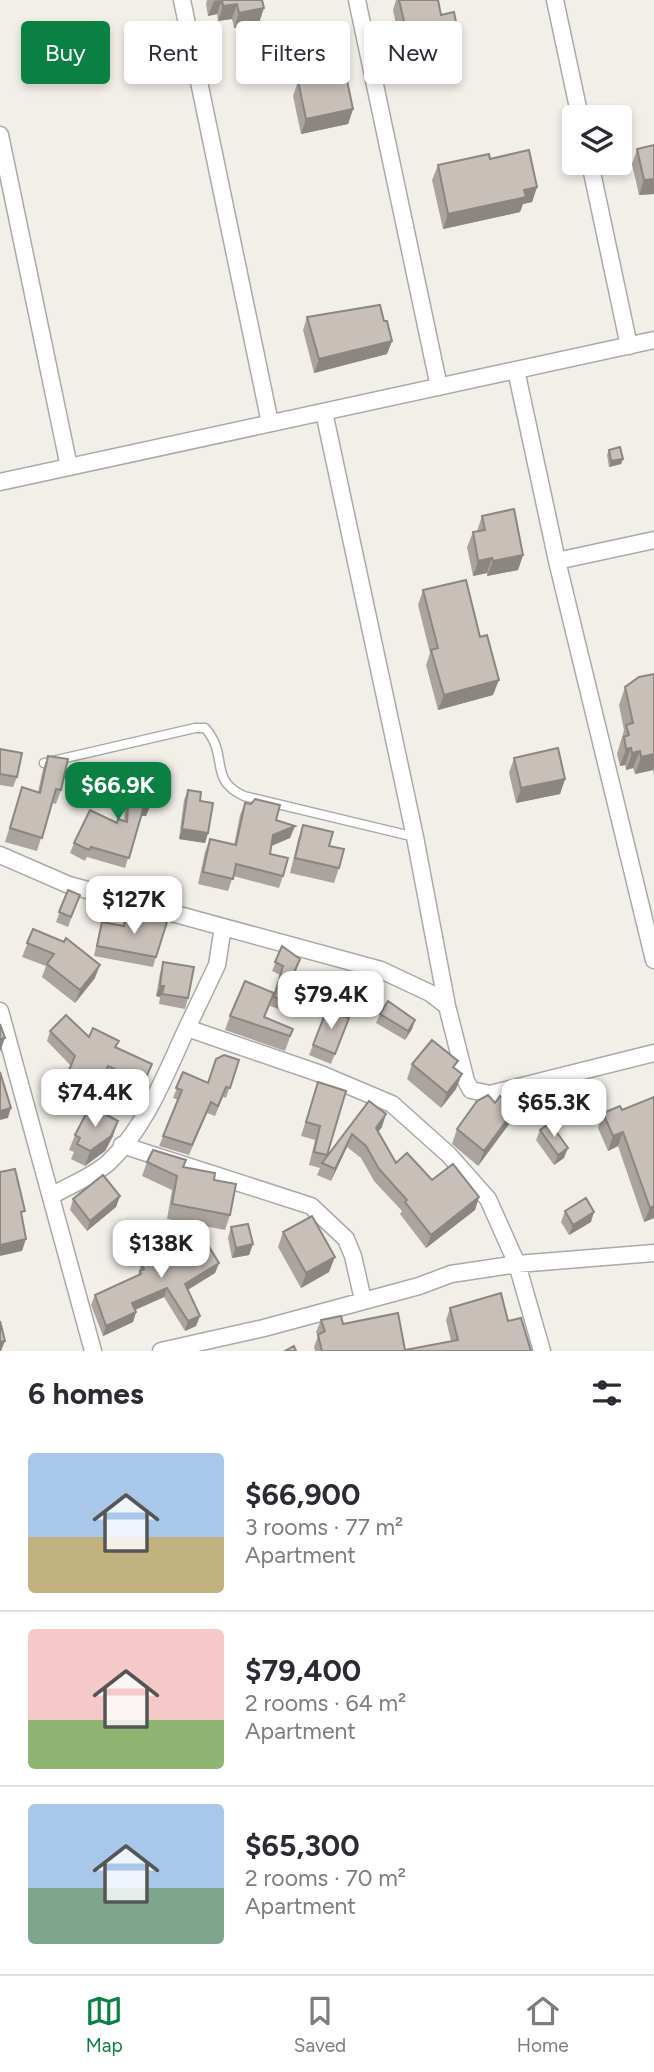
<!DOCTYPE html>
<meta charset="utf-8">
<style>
:root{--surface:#fff;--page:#f7f7f7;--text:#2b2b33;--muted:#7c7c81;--line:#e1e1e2;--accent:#0b8043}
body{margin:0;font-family:Figtree,sans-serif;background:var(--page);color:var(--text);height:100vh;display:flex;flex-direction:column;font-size:26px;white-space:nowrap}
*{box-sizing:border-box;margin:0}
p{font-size:23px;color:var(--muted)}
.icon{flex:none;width:38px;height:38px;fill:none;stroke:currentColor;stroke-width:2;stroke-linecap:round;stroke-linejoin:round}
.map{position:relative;height:1351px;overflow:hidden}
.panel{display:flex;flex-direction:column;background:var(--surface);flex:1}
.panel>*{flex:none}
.guide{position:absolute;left:21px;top:21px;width:612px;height:63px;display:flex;gap:14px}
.tools{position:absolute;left:562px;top:105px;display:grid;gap:14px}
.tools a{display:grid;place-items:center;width:70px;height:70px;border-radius:7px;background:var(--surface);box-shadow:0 4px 10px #0003;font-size:35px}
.price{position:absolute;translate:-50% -60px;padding:0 16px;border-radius:14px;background:#fff;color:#222;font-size:23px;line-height:46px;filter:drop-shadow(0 2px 4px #0008)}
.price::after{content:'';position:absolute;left:50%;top:42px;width:21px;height:16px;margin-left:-10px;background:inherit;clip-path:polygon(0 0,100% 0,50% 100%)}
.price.selected{background:var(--accent);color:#fff}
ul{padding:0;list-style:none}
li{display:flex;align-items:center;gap:21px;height:175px;padding:0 28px}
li+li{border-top:2px solid var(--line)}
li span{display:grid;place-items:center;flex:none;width:196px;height:140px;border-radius:7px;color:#555}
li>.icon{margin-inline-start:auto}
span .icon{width:84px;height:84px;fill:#fffc;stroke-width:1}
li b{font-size:30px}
h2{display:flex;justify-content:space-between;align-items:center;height:84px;padding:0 28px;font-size:30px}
.tag{padding:0 24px;border-radius:7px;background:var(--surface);box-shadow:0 4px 10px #0003;font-size:24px;line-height:63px}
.tag.selected{background:var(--accent);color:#fff}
.tabs{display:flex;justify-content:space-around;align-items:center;height:98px;border-top:2px solid var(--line);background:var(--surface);font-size:19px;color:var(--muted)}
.tabs a{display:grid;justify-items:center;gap:4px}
.tabs .selected{color:var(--accent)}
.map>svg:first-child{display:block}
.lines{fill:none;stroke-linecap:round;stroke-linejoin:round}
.lane-casing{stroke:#a9a9a9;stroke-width:11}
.street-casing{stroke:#a9a9a9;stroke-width:19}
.lane{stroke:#fff;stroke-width:8}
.street{stroke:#fff;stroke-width:16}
.wall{fill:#aba49e}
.shaded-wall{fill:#8b8681}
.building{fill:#c7bfb8;stroke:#8b8681;stroke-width:2}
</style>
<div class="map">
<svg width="654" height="1351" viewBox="0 0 654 1351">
<rect width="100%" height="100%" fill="#f2efe9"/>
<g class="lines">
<g class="lane-casing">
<path id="lane" d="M44,763L195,728H205C230,756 207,779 244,796L415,837"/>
</g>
<g class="street-casing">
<path id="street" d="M182,0L270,423
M357,0L439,387
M555,0L580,117
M0,135L69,467
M590,163L629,346
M516,370L557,561L654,960
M324,412L415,837L447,1006L466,1081L471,1090L490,1094L654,1053
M0,482L654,340
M557,561L654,540
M0,855L69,885L381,970L430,993L447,1006
M0,1011L93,1351
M187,1028L217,965L223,927
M122,1145L311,1206L346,1239L353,1256L363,1300
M53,1195C70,1185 94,1176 109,1162C146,1127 166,1073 187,1028L321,1074L392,1104L449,1155L488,1199L517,1264L542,1351
M161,1351L264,1328L419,1286L451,1274L517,1264L654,1253"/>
</g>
<use href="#lane" class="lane"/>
<use href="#street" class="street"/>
</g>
<path class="wall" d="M207,0H262L259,23L234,28L232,19L218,21L217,14L208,16L206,4Z
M396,0H438L441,15L457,27L452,42L402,53L393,10Z
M298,81L353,109L348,124L301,134L293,96Z
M654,145V194L639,195L632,164L637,149Z
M490,159L537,187L532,202L523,204L520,212L443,229L432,180L438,165Z
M307,317L384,321L392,341L387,354L314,373L303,330Z
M609,450L623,459L621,464L609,467L607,455Z
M482,516L523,555L518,570L487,576V573L473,576L467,547L473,532L477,531Z
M423,590L493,695L438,710L426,665L430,653L418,605Z
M654,674V776L653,770L635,774L633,768L626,770L625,765L620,766L617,754L624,730L619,705L625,687Z
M0,749L17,777L13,787L0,785Z
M48,756L61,790L56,804L52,803L37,851L5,842L22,787L38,792L43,769Z
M514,758L565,779L560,794L516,803L509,773Z
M130,773L150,806L146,816H141L125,868L87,857L85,861L70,853L74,843L117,823L124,821L126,783Z
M188,790L200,801L208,833L205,843L179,839L184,800Z
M245,803L276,820L295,826L290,838L271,846L270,854L283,876L279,888L233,876L228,891L198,884L205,852L210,839L234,845L240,815Z
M303,825L329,846L339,868L334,883L290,873L298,840Z
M68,890L80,895L68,927L56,922Z
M126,917L156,957L153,967L94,956L99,932L102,922L122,926Z
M33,929L95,978L75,1003L42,977L46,966L22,957Z
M282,946L297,968L279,1009L270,1006L280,975L272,971Z
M163,962L188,998L185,1009L159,1004L160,997L156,996L160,973Z
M327,1009L349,1018L331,1064L309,1055Z
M380,1014L415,1020L412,1029L405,1040L376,1023Z
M230,1016L265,1017L293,1029L285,1051L225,1030Z
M50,1031L89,1037L116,1048L148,1074L140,1093L104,1076L95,1097L62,1087L71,1066L47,1041Z
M239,1060L226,1098L223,1097L215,1116L207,1113L189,1155L159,1146L178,1100L173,1098L183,1072L208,1083Z
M412,1064L456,1069V1089L441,1108L407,1079Z
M318,1082L346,1091L326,1158L369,1101L382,1127L378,1132L396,1163L432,1180L479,1197L475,1210L426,1248L400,1214L402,1211L374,1181L361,1158L347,1147L331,1181L317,1175L320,1168L309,1165L315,1140L301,1136Z
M503,1099L518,1105L512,1120L478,1166L452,1144L457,1129L495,1103Z
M622,1110L654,1218L644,1222L618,1146L608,1151L598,1128L603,1113Z
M540,1130L564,1158L554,1165L536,1140Z
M75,1135L113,1136L105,1151L85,1166L71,1159L74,1152L69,1150Z
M147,1162L183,1167L214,1180L230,1215L225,1230L167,1219L172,1190L142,1176Z
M120,1196L116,1207L87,1231L70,1210L73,1199Z
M565,1211L591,1222L569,1235L561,1222Z
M231,1227L253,1244L249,1255L232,1258L228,1238Z
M283,1232L329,1272L301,1288L278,1247Z
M174,1243L219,1263L215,1273L188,1290L200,1316L196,1326L185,1331L164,1297L135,1310L136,1312L133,1322L103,1336L91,1305L95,1295L138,1275L141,1264L171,1252Z
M450,1308L508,1321L531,1351H315L314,1347L318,1336L316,1332L321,1320L343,1324L405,1350L451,1341L446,1320Z"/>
<path class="shaded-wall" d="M222,0L217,14L208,16L214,1Z
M237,4L232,19L218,21L223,6Z
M264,8L259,23L234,28L239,13Z
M457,27L452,42L402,53L408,38Z
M353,109L348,124L301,134L306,119Z
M654,179V194L639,195L644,180Z
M537,187L532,202L523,204L520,212L443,229L448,214L524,190Z
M392,341L387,354L314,373L319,359Z
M623,459L621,464L609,467L611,461Z
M523,555L518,570L487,576L493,561Z
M492,558L487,573L473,576L478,561Z
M499,680L493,695L438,710L444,695Z
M631,748L625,765L620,766L626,749Z
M640,751L633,768L626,770L632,753Z
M654,754V767L653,770L635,774L641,757Z
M565,779L560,794L516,803L521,788Z
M144,806H150L146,816H140Z
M295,826L290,838L269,847L273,835Z
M182,829L208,833L205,843L179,839Z
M100,965L95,978L75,1003L80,990Z
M160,986H164L160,997L156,996Z
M415,1020L412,1029L405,1040L408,1031Z
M5,1038L0,1052V1039Z
M462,1074L456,1089L441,1108L447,1093Z
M518,1105L512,1120L478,1166L484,1151Z
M11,1108L8,1118L0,1120V1111Z
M386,1114L382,1127L371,1140L376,1128Z
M118,1121L113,1136L105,1151L85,1166L90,1151Z
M623,1132L618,1146L608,1151L613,1136Z
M352,1134L347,1147L331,1181L335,1169Z
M568,1148L564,1158L554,1165L558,1155Z
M120,1196L116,1207L87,1231L90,1221Z
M479,1197L475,1210L426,1248L431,1235Z
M654,1206V1218L644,1222L650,1208Z
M594,1212L591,1222L569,1235L573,1225Z
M26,1239L22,1251L0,1256V1245Z
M253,1244L249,1255L232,1258L236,1248Z
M335,1257L329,1272L301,1288L306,1273Z
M219,1263L215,1273L182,1293L185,1284Z
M167,1288L164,1297L128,1313L132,1303Z
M136,1312L133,1322L103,1336L106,1326Z
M200,1316L196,1326L185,1331L188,1321Z
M5,1341L1,1351H0V1342Z"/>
<path class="building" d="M222,0H262L264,8L239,13L237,4L223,6Z
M399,0H438L441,15L454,12L457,27L408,38Z
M345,71L353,109L306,119L298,81Z
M654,145V179L644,180L637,149Z
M529,150L537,187L524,190L526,197L448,214L438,165L489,154L490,159Z
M380,305L384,321H387L392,341L319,359L307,317Z
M620,447L623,459L611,461L609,450Z
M514,509L523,555L493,561L492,558L478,561L473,532L485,530L482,516Z
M466,580L480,637L487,635L499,680L444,695L431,650L438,648L423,590Z
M654,674V754L641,757L640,751L632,753L631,748L626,749L624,737L629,735L626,725L633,723L625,687L639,677Z
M558,748L565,779L521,788L514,758Z
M0,749L22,753L17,777L0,774Z
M48,756L68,759L61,790L56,789L42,838L10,828L22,787L40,793Z
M130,773L151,774L150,806H144L129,858L91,847L89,850L74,843L90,810L117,823L118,819L127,822Z
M188,790L201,792L200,801L213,803L208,833L182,829Z
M255,799L280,805L276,820L295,826L273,835L270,854L288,858L283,876L236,864L233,879L203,872L210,839L236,845L245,803L251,804Z
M303,825L333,832L329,846L344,849L339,868L295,858Z
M68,890L80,895L71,917L59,912Z
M126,917L148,920L149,917L167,922L156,957L97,946L102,922L124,926Z
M33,929L64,942L66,938L100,965L80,990L47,964L54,954L27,943Z
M282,946L300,959L282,1000L274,997L283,966L275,962Z
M163,962L194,967L188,998L162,994L164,986H160Z
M245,981L274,993L264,1017L293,1029L290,1036L230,1016Z
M388,1001L415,1020L408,1031L380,1014Z
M327,1009L349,1018L335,1054L313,1045Z
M66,1015L89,1037L93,1028L119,1041L115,1047L152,1064L144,1082L108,1066L98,1087L66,1077L75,1056L50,1031Z
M0,1024L5,1038L0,1039Z
M432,1040L458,1061L453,1067L462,1074L447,1093L412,1064Z
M224,1055L239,1060L230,1088L226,1087L218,1106L211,1102L192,1145L163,1136L182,1090L176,1088L183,1072L208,1083L216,1059Z
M0,1072L11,1108L0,1111Z
M318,1082L346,1091L327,1155L314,1152L320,1126L306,1122Z
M488,1095L495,1103L500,1096L503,1099L506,1096L518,1105L484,1151L457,1129L477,1101Z
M654,1097V1206L650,1208L623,1132L613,1136L603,1113L620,1106L622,1110Z
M369,1101L386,1114L376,1128L396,1163L407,1153L432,1180L453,1164L479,1197L431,1235L405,1202L407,1200L379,1169L366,1146L352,1134L335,1169L322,1163Z
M90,1106L118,1121L111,1136L90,1151L77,1144L80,1138L75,1135Z
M550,1123L568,1148L558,1155L540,1130Z
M153,1150L186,1160L183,1167L215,1173L214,1180L236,1184L230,1215L172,1204L177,1176L147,1162Z
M15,1169L25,1211L21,1212L26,1239L0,1245V1172Z
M103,1175L120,1196L90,1221L73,1199Z
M586,1198L594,1212L573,1225L565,1211Z
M312,1216L335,1257L306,1273L283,1232Z
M248,1224L253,1244L236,1248L231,1227Z
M198,1229L219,1263L185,1284L200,1316L188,1321L167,1288L132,1303L136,1312L106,1326L95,1295L141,1274L140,1271L144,1269L141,1264L178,1249L174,1243Z
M501,1293L508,1321L521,1318L531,1351H322L318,1335L325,1331L321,1320L341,1316L343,1324L398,1313L405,1350L458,1340L450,1308Z
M0,1321L5,1341L0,1342Z
M294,1346L296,1351H285Z"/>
</svg>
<div class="tools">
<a><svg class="icon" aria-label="layers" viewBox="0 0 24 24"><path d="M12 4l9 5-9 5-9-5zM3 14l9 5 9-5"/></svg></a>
</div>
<b class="price selected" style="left:118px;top:822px">$66.9K</b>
<b class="price" style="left:134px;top:936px">$127K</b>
<b class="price" style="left:331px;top:1031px">$79.4K</b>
<b class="price" style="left:95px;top:1129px">$74.4K</b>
<b class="price" style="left:554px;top:1139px">$65.3K</b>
<b class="price" style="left:161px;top:1280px">$138K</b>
<div class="guide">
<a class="tag selected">Buy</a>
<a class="tag">Rent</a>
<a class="tag">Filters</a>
<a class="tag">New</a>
</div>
</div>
<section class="panel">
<h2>6 homes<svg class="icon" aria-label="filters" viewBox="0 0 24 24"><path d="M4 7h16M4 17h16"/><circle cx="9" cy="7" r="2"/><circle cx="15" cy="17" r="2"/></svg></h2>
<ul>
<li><span style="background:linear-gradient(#a9c7e8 60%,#c2b280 0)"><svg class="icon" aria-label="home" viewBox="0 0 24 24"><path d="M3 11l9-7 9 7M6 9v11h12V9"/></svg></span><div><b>$66,900</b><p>3 rooms · 77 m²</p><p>Apartment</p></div></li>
<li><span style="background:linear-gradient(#f6c9c9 65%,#8fb573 0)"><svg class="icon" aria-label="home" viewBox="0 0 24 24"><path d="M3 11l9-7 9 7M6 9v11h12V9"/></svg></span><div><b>$79,400</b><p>2 rooms · 64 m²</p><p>Apartment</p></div></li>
<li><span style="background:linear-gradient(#a9c7e8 60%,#7fa58c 0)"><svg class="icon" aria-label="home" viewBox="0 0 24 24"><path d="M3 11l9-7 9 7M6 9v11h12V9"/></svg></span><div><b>$65,300</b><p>2 rooms · 70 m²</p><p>Apartment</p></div></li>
</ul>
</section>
<nav class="tabs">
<a class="selected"><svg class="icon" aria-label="map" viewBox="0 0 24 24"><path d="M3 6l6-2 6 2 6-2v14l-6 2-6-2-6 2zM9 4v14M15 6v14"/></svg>Map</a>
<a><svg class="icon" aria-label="saved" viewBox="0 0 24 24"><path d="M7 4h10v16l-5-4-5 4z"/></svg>Saved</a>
<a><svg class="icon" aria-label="home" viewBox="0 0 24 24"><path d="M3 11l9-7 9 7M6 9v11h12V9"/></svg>Home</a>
</nav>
